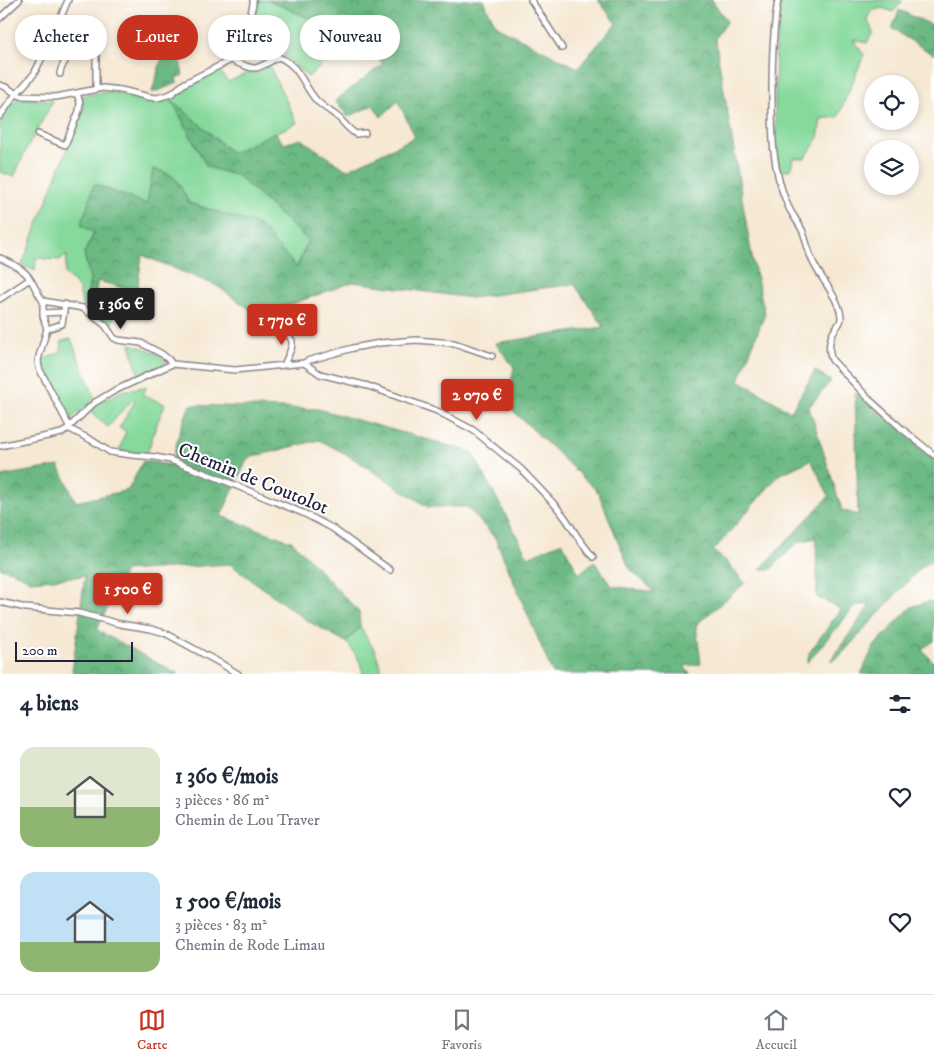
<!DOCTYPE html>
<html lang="fr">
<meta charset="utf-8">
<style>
:root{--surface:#fff;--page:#f6f6f7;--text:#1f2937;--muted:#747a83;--line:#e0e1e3;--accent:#c8321e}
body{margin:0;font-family:"IM FELL DW Pica",serif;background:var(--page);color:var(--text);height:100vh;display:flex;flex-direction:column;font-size:19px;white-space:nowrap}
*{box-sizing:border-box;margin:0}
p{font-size:16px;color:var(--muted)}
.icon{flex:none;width:28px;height:28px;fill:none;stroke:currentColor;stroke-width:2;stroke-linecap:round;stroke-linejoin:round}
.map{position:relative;height:674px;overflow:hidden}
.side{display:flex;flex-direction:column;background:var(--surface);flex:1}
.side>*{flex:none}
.hud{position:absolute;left:15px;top:15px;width:500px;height:45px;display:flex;gap:10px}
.controls{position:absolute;left:864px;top:75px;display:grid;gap:10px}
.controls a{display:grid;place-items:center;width:55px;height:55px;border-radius:50%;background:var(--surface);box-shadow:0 2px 8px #0003;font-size:25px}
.scale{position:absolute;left:15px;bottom:12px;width:118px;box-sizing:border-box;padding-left:5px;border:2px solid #22223b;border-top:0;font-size:14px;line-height:18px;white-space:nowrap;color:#22223b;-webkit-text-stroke:4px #fff;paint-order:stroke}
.price{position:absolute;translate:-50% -42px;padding:0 11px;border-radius:5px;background:var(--accent);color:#fff;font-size:16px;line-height:32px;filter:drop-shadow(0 1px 2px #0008)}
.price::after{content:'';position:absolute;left:50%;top:30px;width:15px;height:11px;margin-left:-8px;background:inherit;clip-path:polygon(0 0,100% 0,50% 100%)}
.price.selected{background:#222;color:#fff}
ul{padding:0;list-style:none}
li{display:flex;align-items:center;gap:15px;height:125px;padding:0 20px}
li span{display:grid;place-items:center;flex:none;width:140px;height:100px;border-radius:15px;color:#555}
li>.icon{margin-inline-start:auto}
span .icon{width:60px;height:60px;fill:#fffc;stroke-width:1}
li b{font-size:21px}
h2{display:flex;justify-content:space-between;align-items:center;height:60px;padding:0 20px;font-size:21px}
.tag{padding:0 18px;border-radius:22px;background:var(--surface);box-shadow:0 2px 8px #0003;font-size:18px;line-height:45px}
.tag.selected{background:var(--accent);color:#fff}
.dock{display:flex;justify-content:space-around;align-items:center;height:70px;border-top:1px solid var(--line);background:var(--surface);font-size:14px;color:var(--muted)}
.dock a{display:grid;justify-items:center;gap:2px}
.dock .selected{color:var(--accent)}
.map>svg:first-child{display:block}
.grass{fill:#85d99b;stroke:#547e6b}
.forest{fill:url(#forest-crowns);stroke:#476e5f}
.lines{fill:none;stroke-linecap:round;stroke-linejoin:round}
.minor-casing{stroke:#8c8587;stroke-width:8}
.minor{stroke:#fff;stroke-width:5}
.labels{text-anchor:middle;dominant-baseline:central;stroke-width:4;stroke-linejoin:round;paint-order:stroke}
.street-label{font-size:20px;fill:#22223b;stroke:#fff}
</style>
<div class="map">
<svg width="934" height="674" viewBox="0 0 934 674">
<defs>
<pattern id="forest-crowns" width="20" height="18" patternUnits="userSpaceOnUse" patternTransform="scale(1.25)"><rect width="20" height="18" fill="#6cb983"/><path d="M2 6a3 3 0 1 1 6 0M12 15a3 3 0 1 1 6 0" fill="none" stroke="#58966c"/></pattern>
</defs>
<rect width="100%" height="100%" fill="#fff"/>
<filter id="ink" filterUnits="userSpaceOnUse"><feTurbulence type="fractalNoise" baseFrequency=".02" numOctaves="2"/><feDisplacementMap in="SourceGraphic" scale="10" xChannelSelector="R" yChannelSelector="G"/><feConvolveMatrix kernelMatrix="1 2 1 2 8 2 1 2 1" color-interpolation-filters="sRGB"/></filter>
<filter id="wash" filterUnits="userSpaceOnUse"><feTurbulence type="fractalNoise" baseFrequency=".0096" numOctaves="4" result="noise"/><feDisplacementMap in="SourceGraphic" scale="20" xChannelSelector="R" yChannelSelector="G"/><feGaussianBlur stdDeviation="1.12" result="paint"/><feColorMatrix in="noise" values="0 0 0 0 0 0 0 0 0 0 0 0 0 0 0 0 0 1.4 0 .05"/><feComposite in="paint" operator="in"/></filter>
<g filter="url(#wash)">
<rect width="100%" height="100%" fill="#f6e8d3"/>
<path class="grass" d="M256,0H268L353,38L308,77L284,56L251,37L249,33Z
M781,0H901L902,2L893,12L882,8L871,11L867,19L873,32L867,43L853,40L864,55L838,117L821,119L818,139L805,158H793L791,169L779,172L776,156L775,99L776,36Z
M269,65L297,123L232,153L172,100L207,167L238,176L308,240L296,269L259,225L189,203L174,177L153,169L147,204L81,225L94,233L84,253L90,280L87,298L93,301L117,306L111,328L82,305L79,289L65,274L67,255L59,260L36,258L35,271L22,265L60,167L84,109L81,96L104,92L118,93L151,104L171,99L184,88L219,70L228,82L247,73L259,72Z
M18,98L53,101L25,152L14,177L0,172V122L9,107Z
M71,339L95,399L68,421L42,369L41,360L61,352L62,341Z
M130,344C141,347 160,352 166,362L164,365L139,377Z
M147,386L143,395L165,404L156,426L147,454L119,451L126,431L119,428L135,401L133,399L108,427L88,410L103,401L122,391Z
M360,627L375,651L383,674H363C361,660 354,652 346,642Z"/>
<path class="forest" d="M268,0H483L496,26L578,68L616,23L598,0H712L727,21L715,38L752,257L765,314L739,380L791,412L815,370L831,381L809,407L842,510L858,515L855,393L934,456V560L921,567L840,656L830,661L870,605H856L807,663L809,653L841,609L817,597L816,538L798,542L770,570L760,569L829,496L811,460L779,475L713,551L726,561L745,583L696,625L701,664L684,666L690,674H553L495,538L467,507H428L346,454L319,440L248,458L221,516L293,542L359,612L360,627L346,642L306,620L230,564L125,571L97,630L178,674H75L72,671L85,576L31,581L12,571L0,568V476L59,466L76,502L128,490L143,461L171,465L180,430L190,405L318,409L472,452L528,557L562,542L579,574L594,561L612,586L655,592L629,568L598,492L506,404L514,367L495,343L604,327L574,284L471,298L353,282L259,316L217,286L142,255L137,292L98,281L93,301L87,298L90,280L84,253L94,233L81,225L94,184L147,204L153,169C179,175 177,181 189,203L259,225L297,268L308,240L238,176L207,167L171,99L232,153L275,132L284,144L301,139L347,170L415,137L398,101L381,117L373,105L348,117L335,101L383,64L365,43Z
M899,10L934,26V55L892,29Z
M172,23L183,75L176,78L177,83L155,92H152Z
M930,601L934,604V641L922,649L934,663V674H861L874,646L911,607Z"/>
</g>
<g filter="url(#ink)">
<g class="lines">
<g class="minor-casing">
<path id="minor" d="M531,0L562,48
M778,0C773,30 772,60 772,91C772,132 771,167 788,206C792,215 799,223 803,232C807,243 809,255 814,264C822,280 835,293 840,311C843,322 839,323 834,331C829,339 828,352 832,360L872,402L901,428L934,455
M0,18L19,0
M245,35L276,54L278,57C300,65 303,86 317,101C323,107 332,112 339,118C345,124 349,130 356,134L365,133
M231,60C256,71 254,71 278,57
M60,74C60,70 62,67 64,63C74,47 77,50 95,47L96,49V89
M0,85L8,88L16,94L21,96L56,97L103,88L121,90L149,97L157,98L171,94L185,83L231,60C244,49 249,21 253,4V0
M0,116L16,94L34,74L56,29L68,0
M38,134L65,145L79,111L80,103L77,93
M0,258C9,262 22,268 28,276C34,284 37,293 43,301L83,308L105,325L114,338L118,340L141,343L162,354L169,360L172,364
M0,299L30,279
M43,301V316L47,329L62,324L65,304
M43,313L64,312
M274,328C300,338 293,344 284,365
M47,329L38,360L39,368L69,426
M304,363L320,374L368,386L437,411L473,430L521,469L556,506L566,519L579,539L593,557
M68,428L93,441L110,452L132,455L155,457L170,460L215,477L303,513L332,528L390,570
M0,446L62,433L66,430L94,403L114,391L172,364L235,370L304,363L307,361L353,348L380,343L416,340L454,343L492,356
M0,602L26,608L79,613L120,624L151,629L165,633L220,663L238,674"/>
</g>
<use href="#minor" class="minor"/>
</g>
</g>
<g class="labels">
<g class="street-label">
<text transform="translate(253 479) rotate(22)">Chemin de Coutolot</text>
</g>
</g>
</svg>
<div class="controls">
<a><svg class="icon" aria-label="locate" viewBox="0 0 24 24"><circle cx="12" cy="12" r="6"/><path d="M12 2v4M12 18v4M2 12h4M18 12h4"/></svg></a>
<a><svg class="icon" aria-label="layers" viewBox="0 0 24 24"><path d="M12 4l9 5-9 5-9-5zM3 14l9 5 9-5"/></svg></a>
</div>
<div class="scale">200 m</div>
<b class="price selected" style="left:121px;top:330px">1 360 €</b>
<b class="price" style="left:282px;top:346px">1 770 €</b>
<b class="price" style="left:477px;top:421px">2 070 €</b>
<b class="price" style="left:128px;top:615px">1 500 €</b>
<div class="hud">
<a class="tag">Acheter</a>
<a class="tag selected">Louer</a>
<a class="tag">Filtres</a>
<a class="tag">Nouveau</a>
</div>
</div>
<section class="side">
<h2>4 biens<svg class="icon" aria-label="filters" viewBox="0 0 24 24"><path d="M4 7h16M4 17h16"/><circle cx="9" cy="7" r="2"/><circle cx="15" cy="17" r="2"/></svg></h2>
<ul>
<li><span style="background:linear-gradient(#dfe7d0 60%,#8fb573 0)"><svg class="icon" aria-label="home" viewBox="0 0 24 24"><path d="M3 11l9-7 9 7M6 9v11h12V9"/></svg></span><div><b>1 360 €/mois</b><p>3 pièces · 86 m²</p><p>Chemin de Lou Traver</p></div><svg class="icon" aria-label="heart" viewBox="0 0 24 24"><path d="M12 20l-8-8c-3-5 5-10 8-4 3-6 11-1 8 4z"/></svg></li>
<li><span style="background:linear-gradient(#bfe0f5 70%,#8fb573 0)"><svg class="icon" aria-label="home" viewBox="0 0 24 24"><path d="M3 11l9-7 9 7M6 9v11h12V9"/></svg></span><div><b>1 500 €/mois</b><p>3 pièces · 83 m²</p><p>Chemin de Rode Limau</p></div><svg class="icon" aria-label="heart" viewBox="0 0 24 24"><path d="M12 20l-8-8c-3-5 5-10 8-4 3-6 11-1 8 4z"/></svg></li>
</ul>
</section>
<nav class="dock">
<a class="selected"><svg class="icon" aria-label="map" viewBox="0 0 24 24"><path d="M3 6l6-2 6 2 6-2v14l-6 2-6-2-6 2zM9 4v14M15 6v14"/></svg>Carte</a>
<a><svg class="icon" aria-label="saved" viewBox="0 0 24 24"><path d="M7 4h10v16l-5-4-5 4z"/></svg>Favoris</a>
<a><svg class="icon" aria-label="home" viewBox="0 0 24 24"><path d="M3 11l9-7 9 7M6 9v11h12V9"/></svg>Accueil</a>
</nav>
